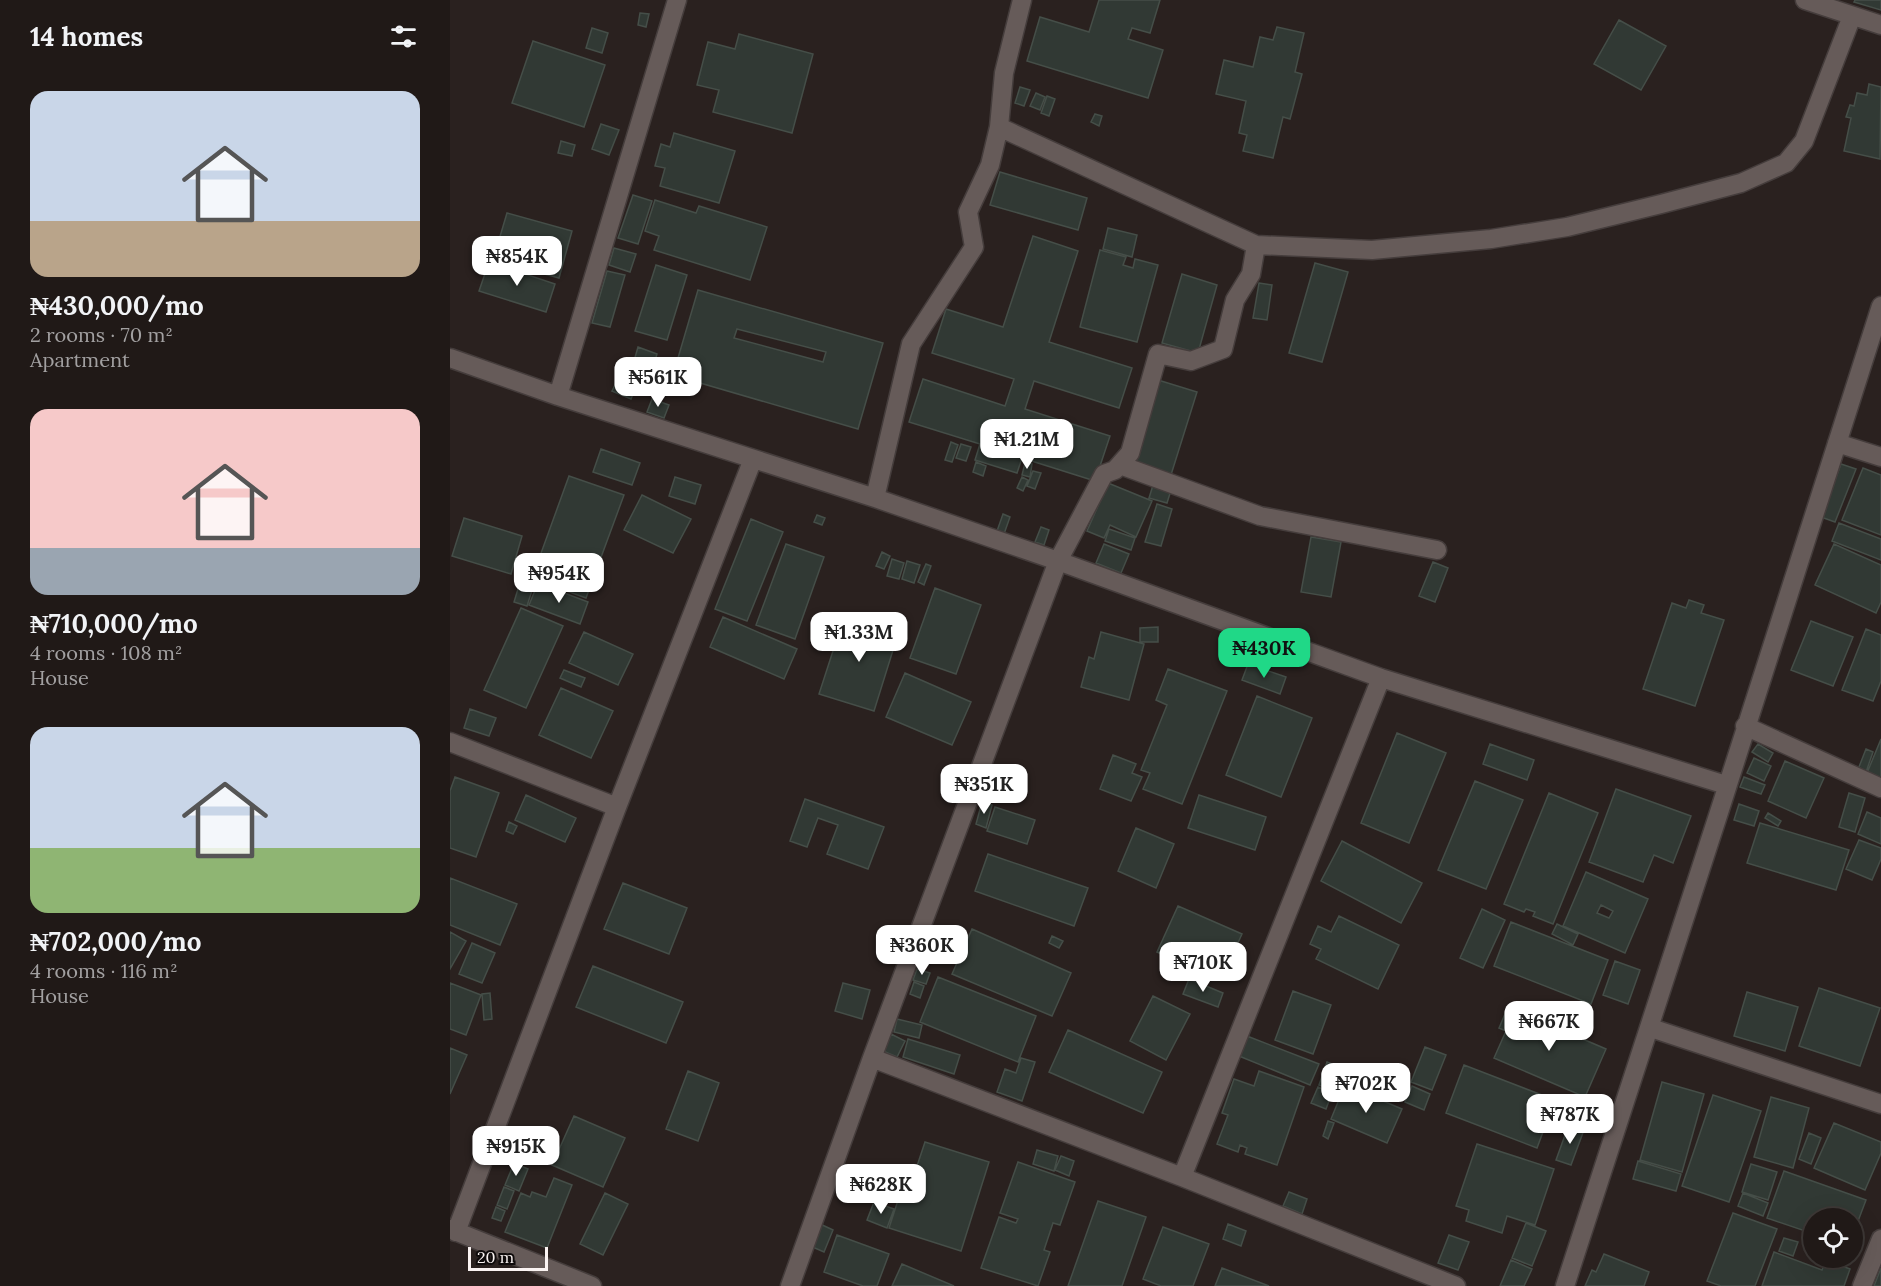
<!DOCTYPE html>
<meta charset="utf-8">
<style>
:root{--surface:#201917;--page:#282220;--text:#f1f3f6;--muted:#a2a0a1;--line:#3d3836;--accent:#20d887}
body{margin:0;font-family:Lora,serif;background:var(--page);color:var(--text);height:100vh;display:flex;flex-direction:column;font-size:22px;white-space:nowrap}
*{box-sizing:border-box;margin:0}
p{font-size:20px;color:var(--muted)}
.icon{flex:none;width:33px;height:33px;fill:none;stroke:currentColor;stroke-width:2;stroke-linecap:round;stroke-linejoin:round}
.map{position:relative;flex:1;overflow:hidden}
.sheet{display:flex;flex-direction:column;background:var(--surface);width:450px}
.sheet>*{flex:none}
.fabs{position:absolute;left:1353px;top:1208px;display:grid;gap:12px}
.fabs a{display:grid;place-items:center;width:60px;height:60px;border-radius:50%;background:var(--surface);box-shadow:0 6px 24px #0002,0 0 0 2px var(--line);font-size:30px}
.scale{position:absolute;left:18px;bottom:15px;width:80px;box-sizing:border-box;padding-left:6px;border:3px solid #faf3f2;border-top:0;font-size:16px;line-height:21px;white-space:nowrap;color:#faf3f2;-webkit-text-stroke:4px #0f0b0b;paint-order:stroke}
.price{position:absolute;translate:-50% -51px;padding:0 14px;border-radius:12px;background:#fff;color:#222;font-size:20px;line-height:39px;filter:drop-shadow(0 2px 3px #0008)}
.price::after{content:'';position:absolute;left:50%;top:36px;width:18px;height:14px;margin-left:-9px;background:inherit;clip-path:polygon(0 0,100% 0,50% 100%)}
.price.on{background:var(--accent);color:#111}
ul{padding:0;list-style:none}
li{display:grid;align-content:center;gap:12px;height:318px;padding:0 30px}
li span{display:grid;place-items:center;height:186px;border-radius:18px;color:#555}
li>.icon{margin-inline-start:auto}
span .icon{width:108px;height:108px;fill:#fffc;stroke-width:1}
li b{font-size:26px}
h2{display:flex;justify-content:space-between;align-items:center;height:72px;padding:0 30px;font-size:26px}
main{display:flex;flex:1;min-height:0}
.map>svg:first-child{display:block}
.building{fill:#313934;stroke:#454e48;stroke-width:1.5;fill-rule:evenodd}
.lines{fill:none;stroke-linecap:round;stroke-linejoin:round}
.street-casing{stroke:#453d3c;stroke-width:21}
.street{stroke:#665b59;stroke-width:18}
</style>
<main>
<section class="sheet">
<h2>14 homes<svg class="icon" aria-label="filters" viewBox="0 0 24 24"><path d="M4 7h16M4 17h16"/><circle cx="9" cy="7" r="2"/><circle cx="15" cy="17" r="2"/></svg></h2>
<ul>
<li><span style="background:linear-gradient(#c9d6e8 70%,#b9a48a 0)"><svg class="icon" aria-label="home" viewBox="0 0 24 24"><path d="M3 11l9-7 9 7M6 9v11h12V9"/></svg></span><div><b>₦430,000/mo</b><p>2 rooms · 70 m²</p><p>Apartment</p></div></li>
<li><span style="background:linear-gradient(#f6c9c9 75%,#9aa5b1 0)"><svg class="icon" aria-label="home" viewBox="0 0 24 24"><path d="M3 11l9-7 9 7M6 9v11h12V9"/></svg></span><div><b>₦710,000/mo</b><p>4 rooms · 108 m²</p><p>House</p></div></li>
<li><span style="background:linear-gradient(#c9d6e8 65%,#8fb573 0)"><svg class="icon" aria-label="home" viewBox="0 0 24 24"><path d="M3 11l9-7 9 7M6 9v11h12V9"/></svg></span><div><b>₦702,000/mo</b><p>4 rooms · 116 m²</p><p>House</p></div></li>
</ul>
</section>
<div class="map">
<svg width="1431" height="1286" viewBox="0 0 1431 1286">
<rect width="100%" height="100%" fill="#2a211f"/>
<path class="building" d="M649,0H710L700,33L682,28L678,39L713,50L698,98L577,61L590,17L639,32Z
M1405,0H1431V10L1404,2Z
M190,13L199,14L196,27L188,25Z
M1169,20L1216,46L1191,90L1144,64Z
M827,27L854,33L845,72L852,74L840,119L833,117L823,158L793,151L797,135L789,133L796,101L766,94L774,60L803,67L810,37L823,40Z
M142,28L158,33L152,53L136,48Z
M289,34L363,54L342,133L263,112L269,90L247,85L258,42L285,49Z
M83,41L155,65L134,127L62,103Z
M1419,84L1431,87L1430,159L1394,151L1401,118L1396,117L1400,105L1404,106L1407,93L1417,95Z
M570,87L580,90L574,106L565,103Z
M586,93L595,97L590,110L580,106Z
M597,96L605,99L599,116L591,113Z
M645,114L652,116L649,126L641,122Z
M151,124L169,130L159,155L142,149Z
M224,133L285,151L269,203L210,186L215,168L205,166L211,144L220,147Z
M111,141L125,145L122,156L108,153Z
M550,172L637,198L628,230L540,205Z
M183,195L202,201L188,244L168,238Z
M205,200L246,213L249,206L317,227L300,280L204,250L209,236L195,231Z
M57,213L122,231L109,278L43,260Z
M658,228L687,235L682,257L653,249Z
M583,236L628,251L599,342L682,368L669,408L584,381L575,409L660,436L645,481L572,458L567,473L525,460L530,444L459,422L473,379L555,406L564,379L482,353L496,309L553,327Z
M164,248L186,254L180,272L159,265Z
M650,250L676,257L673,265L683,268L685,259L708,265L687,342L630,327Z
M39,262L105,284L96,312L29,291Z
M865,263L898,272L872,362L839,353Z
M206,265L237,275L217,340L185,331Z
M157,271L175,275L160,327L142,323Z
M732,274L767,285L748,353L712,343Z
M809,283L822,285L817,320L803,318Z
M248,290L433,343L408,429L250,383L248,389L230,384L232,378L223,375ZM287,329L376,352L373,362L284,338Z
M188,347L207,354L201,374L182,368Z
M708,380L747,392L720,478L681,466Z
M167,381L185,389L181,399L162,391Z
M202,399L219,405L214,418L197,412Z
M501,442L508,445L502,462L495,460Z
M511,444L521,447L516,461L506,458Z
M151,449L190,463L182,485L143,472Z
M526,462L536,466L533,476L523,472Z
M575,463L582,464L580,477L572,475Z
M1391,464L1406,469L1385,522L1371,517Z
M1413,468L1431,475V535L1392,520Z
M583,471L591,473L585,489L577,486Z
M119,476L174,495L136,598L82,578Z
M225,477L251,485L245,504L219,496Z
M572,477L578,480L573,491L567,488Z
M704,482L722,487L717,503L699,498Z
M658,483L702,501L686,537L660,525L654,538L637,531Z
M192,495L241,519L223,553L174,530Z
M707,504L722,509L711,546L695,542Z
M553,514L560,517L554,534L547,531Z
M367,515L375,518L372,525L364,522Z
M14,518L72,536L61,574L2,556Z
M301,519L333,532L297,621L265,609Z
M1389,523L1431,539V560L1382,541Z
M591,527L599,530L594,545L585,542Z
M659,529L685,538L681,550L655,541Z
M861,537L891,542L881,597L851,592Z
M336,544L374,557L345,639L306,625Z
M654,544L679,554L671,573L646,563Z
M1384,544L1431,565V602L1426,613L1365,585Z
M432,552L440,556L434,569L426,566Z
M442,559L454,563L449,579L437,576Z
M457,561L470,565L464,583L452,579Z
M983,562L998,568L985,602L969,596Z
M476,564L481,566L474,585L468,582Z
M72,576L85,581L77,606L64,602Z
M88,583L138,602L130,624L79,605Z
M485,588L531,605L506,674L460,658Z
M1239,600L1254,605L1251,613L1274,620L1245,706L1193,689L1222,603L1236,608Z
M71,608L113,626L76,708L34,690Z
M395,614L449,631L424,711L369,694Z
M273,617L347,649L334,679L260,647Z
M1361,621L1403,637L1383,686L1341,670Z
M708,627V642H690V628Z
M1416,629L1431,635V681L1423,701L1392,690Z
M134,632L183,654L168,685L119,663Z
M651,632L694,644L679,700L631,687L639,657L644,659Z
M798,664L836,677L830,694L792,680Z
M718,669L777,691L732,804L693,789L700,773L691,770L717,705L706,700Z
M114,670L135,678L131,687L110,678Z
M455,673L521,702L502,745L436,717Z
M111,688L163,711L141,758L89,735Z
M807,696L862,718L831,797L776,775Z
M20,709L46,718L39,736L14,728Z
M947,733L996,753L959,843L911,823Z
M1431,739V778L1417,773Z
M1040,744L1084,760L1077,780L1033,764Z
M1308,744L1323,753L1318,762L1302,752Z
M1416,749L1423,752L1415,775L1407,772Z
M663,755L686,764L682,773L692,777L681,801L650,789Z
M1304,758L1321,766L1314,781L1297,773Z
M1335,761L1374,778L1356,818L1318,801Z
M5,777L49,793L26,857L0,848V791Z
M1294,777L1315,785L1311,794L1290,787Z
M1025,781L1073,800L1036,889L988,870Z
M1166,789L1241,816L1223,863L1204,855L1193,882L1139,862Z
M1099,793L1148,813L1103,924L1083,916L1085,912L1076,909L1074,912L1054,904Z
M1399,793L1415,798L1405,832L1389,827Z
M76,795L126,818L115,842L65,820Z
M749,795L816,817L805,850L738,828Z
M355,799L434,827L418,869L377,854L388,825L368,818L357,847L340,841Z
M532,802L542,805L536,828L526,824Z
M1289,804L1309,811L1304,826L1284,820Z
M545,807L585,820L577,844L537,831Z
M1417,812L1431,818V844L1408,834Z
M1318,813L1331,821L1328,826L1315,818Z
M59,822L67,826L63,834L56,831Z
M1310,823L1399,850L1386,890L1297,863Z
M686,828L724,844L706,888L668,871Z
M1409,840L1431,848V859L1422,880L1396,869Z
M892,841L972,883L951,923L871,881Z
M538,854L638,888L624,926L525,891Z
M1136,872L1198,899L1175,953L1113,926ZM1151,905L1163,911L1159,918L1147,913Z
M0,878L67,904L50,945L0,925Z
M173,883L237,908L219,954L154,929Z
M728,906L792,934L771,980L707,952Z
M1032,909L1055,920L1033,968L1010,958Z
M889,916L949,945L928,989L866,959L871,949L860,944L868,926L881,932Z
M1061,922L1158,960L1141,1004L1044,966Z
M1107,924L1128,934L1123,945L1102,934Z
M522,929L621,973L602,1016L502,974Z
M0,932L16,941L0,969Z
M602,936L613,941L609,948L599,943Z
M22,943L45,953L32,983L9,974Z
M1165,961L1190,970L1178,1004L1153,995Z
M143,966L233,1002L216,1043L126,1007Z
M467,969L480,973L476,984L463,980Z
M488,977L586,1016L568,1062L470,1022Z
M739,979L773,993L768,1007L733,994Z
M464,982L474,986L470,998L460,994Z
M0,983L31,995L16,1035L0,1029Z
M393,983L420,990L412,1019L385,1011Z
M1369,988L1430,1008L1410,1066L1349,1046Z
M843,991L881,1005L863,1054L825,1040Z
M1297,992L1348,1007L1335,1051L1284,1036Z
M40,993L42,1019L34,1020L32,994Z
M703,996L740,1014L716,1060L680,1041Z
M1058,1007L1156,1049L1135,1097L1044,1058L1056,1031L1049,1028Z
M447,1019L472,1025L469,1038L444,1032Z
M618,1030L712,1072L693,1113L599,1072Z
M441,1034L455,1041L447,1057L433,1051Z
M797,1036L869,1064L860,1085L789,1056Z
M458,1039L510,1055L504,1074L453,1057Z
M975,1047L996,1055L982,1090L961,1082Z
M0,1048L17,1055L0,1094Z
M571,1058L585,1062L572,1101L547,1092L555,1069L566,1073Z
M877,1062L891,1068L883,1090L869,1085Z
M1014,1065L1105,1100L1087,1148L996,1113Z
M238,1071L269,1083L248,1141L216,1129Z
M809,1071L854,1087L827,1165L795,1154L797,1148L790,1145L788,1152L767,1144L778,1115L772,1113L784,1079L804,1086Z
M1212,1082L1254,1094L1232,1172L1190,1160Z
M895,1085L952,1109L937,1143L881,1119Z
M962,1086L980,1094L974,1110L955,1102Z
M868,1087L882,1093L876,1109L861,1103Z
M1263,1095L1311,1111L1279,1202L1232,1186Z
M1321,1097L1359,1108L1343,1168L1304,1157Z
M124,1116L175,1138L153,1187L102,1165Z
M878,1121L884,1123L878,1139L873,1136Z
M1384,1123L1431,1142V1153L1415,1190L1364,1168Z
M1119,1124L1134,1130L1121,1165L1106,1160Z
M1359,1133L1371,1138L1361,1164L1349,1159Z
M475,1142L539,1162L511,1251L439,1228L452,1188L459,1190Z
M1027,1144L1104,1169L1085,1225L1057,1216L1052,1233L1016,1221L1019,1210L1006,1206Z
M587,1150L608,1156L604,1171L583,1164Z
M611,1156L624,1161L619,1176L605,1170Z
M1188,1161L1231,1174L1226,1191L1183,1179Z
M568,1162L625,1182L610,1225L603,1223L594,1250L600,1252L588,1286L531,1268L549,1217L566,1223L568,1219L550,1213Z
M64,1163L78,1169L69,1191L55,1185Z
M1301,1164L1327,1172L1318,1200L1292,1192Z
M1334,1171L1416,1200L1402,1237V1218H1364V1234L1317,1218Z
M104,1178L122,1185L97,1248L55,1232L71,1193L80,1197L82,1192L96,1197Z
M54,1187L64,1191L57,1209L47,1205Z
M839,1192L857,1199L852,1214L833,1206Z
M155,1193L178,1204L153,1255L130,1244Z
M1293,1193L1318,1203L1313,1216L1288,1206Z
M648,1201L696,1217L672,1286H618Z
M424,1202L444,1209L437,1228L417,1220Z
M46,1207L55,1211L51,1221L42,1218Z
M1283,1213L1327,1229L1305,1286H1271L1257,1281Z
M368,1223L383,1230L374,1252L358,1245Z
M1076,1223L1096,1231L1082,1266L1062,1258Z
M778,1224L796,1231L791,1246L773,1239Z
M713,1227L759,1244L743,1286H711L693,1279Z
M387,1235L439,1254L427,1286H413L374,1272Z
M999,1235L1019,1242L1008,1270L988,1263Z
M1334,1238L1348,1242L1343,1256L1329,1251Z
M1324,1252L1372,1270L1376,1260L1400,1269L1394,1286H1312Z
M1154,1254L1199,1272L1194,1286H1135L1142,1270L1146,1272Z
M1061,1260L1082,1269L1074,1286H1050Z
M452,1264L504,1286H442Z
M772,1268L819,1286H765Z
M1431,1268V1286H1424Z"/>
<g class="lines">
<g class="street-casing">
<path id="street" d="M1355,0L1431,25
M549,127L806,245L922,250L1041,239L1117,227L1211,204L1291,183L1336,163L1354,141L1402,16
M0,358L108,396L425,498L608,561L931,678L1276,785
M108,396L227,0
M1387,443L1431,457
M670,465L810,516L987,550
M425,498L461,344L524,247L518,212L540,165L549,127L554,73L572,0
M1295,726L1431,788
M0,742L167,807
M1201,1028L1431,1104
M422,1058L732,1177L1006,1286
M732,1177L931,678
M0,1229L142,1286
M6,1232L167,807L303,459
M340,1286L422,1058L608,561L654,474L665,470L680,453L708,354L741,361L773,349L785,300L801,274L806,245
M1115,1286C1223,960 1326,633 1431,306
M1412,1286L1431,1239"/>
</g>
<use href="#street" class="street"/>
</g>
</svg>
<div class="fabs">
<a><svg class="icon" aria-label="locate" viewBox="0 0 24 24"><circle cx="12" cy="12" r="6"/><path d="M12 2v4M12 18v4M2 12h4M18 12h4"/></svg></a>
</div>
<div class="scale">20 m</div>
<b class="price" style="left:67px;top:287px">₦854K</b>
<b class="price" style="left:208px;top:408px">₦561K</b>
<b class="price" style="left:577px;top:470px">₦1.21M</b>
<b class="price" style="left:109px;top:604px">₦954K</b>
<b class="price" style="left:409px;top:663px">₦1.33M</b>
<b class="price on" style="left:814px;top:679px">₦430K</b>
<b class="price" style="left:534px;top:815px">₦351K</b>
<b class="price" style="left:472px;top:976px">₦360K</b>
<b class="price" style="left:753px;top:993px">₦710K</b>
<b class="price" style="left:1099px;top:1052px">₦667K</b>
<b class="price" style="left:916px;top:1114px">₦702K</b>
<b class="price" style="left:1120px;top:1145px">₦787K</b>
<b class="price" style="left:66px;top:1177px">₦915K</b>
<b class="price" style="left:431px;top:1215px">₦628K</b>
</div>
</main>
